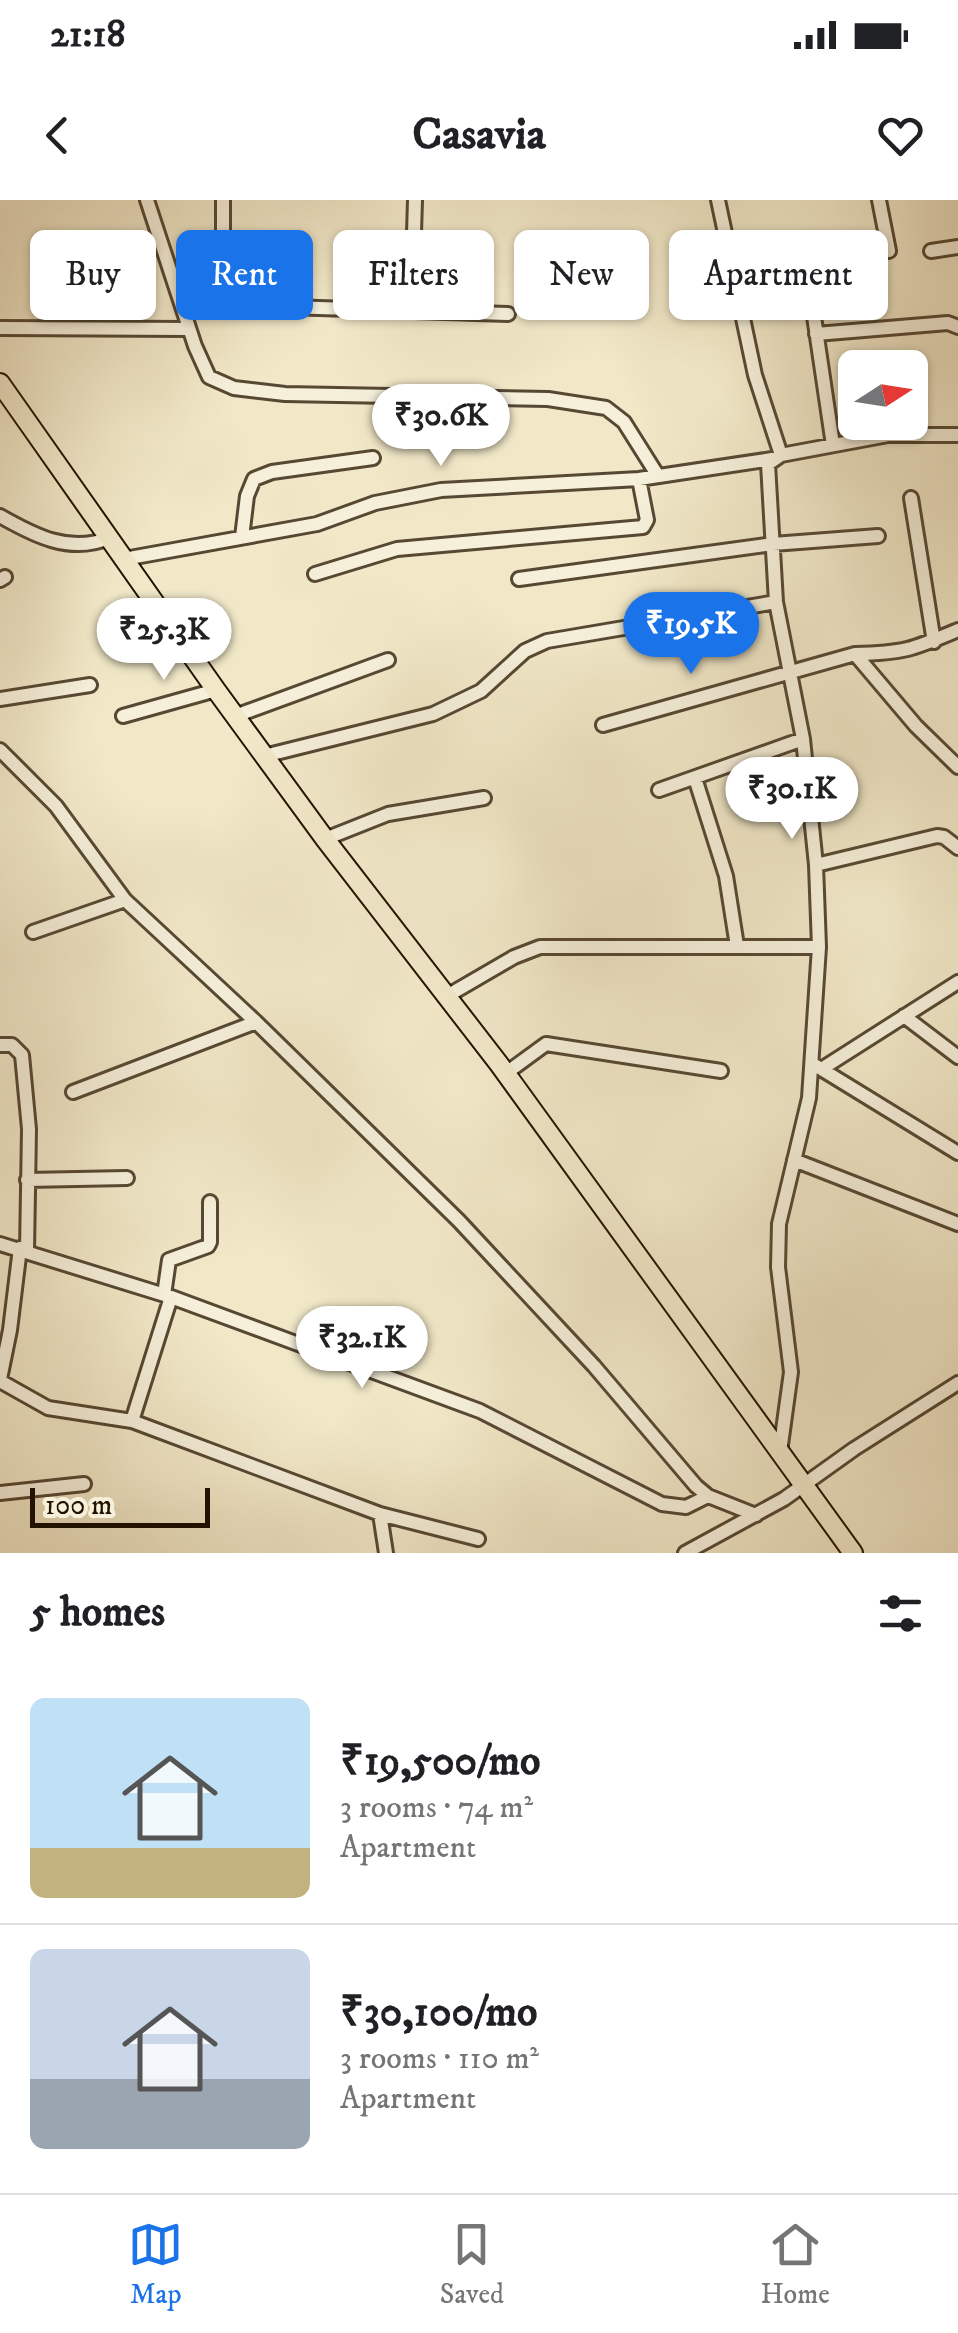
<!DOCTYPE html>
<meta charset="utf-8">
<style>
:root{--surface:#fff;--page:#f2f2f2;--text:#202124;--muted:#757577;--line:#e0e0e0;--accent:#1a73e8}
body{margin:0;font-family:"IM FELL DW Pica",serif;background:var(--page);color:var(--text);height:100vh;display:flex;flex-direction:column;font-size:38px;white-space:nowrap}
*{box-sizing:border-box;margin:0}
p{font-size:32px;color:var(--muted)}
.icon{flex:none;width:55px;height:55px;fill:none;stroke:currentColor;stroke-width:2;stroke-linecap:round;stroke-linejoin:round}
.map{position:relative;height:1353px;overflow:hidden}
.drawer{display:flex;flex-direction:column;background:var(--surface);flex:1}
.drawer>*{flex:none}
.banner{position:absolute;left:30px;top:30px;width:900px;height:90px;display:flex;gap:20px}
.needle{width:65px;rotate:78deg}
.tools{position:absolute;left:838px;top:150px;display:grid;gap:20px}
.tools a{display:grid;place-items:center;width:90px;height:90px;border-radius:15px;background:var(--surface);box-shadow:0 2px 8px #0004;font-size:50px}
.scale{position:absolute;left:30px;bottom:25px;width:180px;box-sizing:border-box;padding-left:10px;border:5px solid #241201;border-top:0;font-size:28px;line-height:35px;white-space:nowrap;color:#241201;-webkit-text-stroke:8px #f6f0db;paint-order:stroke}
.price{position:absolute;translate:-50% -85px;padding:0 22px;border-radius:35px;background:#fff;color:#222;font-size:32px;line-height:65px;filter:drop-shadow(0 2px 5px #0008)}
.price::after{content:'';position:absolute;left:50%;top:60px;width:30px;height:22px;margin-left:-15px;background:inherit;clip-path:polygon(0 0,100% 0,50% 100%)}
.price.selected{background:var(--accent);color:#fff}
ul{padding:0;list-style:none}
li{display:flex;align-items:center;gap:30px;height:250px;padding:0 30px}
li+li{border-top:2px solid var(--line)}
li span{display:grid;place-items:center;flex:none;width:280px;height:200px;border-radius:15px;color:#555}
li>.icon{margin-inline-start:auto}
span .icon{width:120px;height:120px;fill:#fffc;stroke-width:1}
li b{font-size:42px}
h2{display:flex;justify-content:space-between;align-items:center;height:120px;padding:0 30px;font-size:42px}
.chip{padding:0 35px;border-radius:15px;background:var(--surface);box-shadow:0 2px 8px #0004;font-size:35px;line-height:90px}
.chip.selected{background:var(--accent);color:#fff}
.status{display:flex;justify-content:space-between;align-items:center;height:70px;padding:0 50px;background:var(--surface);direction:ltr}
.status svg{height:28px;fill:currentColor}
header{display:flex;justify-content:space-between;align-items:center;height:130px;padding:0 30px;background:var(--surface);font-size:45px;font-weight:700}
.tabs{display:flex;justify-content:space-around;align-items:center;height:140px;border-top:2px solid var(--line);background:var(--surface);font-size:28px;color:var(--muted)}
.tabs a{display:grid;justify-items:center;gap:5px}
.tabs .selected{color:var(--accent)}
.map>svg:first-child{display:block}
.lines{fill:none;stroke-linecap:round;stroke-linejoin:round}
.minor-casing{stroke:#574833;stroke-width:18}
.highway-casing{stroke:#241201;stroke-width:22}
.minor{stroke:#f6f0db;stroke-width:12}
.highway{stroke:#f1e8c8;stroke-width:18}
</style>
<div class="status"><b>21:18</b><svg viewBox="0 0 49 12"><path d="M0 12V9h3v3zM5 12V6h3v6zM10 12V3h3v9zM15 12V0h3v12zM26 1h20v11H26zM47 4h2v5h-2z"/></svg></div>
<header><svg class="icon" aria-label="back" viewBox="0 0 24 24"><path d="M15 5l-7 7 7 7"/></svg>Casavia<svg class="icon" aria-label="heart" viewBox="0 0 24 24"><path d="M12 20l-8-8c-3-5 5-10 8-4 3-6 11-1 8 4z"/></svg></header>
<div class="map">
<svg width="958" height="1353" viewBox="0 0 958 1353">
<rect width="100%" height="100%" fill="#f1e8c8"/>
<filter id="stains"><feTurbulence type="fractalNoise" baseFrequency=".002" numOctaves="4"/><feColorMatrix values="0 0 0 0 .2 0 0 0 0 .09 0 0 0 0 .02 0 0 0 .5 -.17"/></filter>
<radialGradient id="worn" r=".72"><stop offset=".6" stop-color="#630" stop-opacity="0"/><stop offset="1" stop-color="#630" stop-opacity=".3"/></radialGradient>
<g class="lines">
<g class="minor-casing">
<path id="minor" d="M147,0L195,146L209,177L234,188L285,194L548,199L606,208L624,222L658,276
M223,0V38L229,67L250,88L287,107L508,114
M718,0L755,175L781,255
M879,0L889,51
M931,51L958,47
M413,67L415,0
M741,108L799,99L812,103L833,245
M0,128L189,129
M816,134L948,123L958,127
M911,298L934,442
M0,316C35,336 70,354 109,338
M242,337L247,296L254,279L272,272L373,258
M124,359L317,324L375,303L441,290L639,279L772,259
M315,374L397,349L643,327L647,320L639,279
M519,379L773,344L878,336
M0,380L5,377
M855,454L916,526L958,567
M0,499L90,485
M123,516L216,490
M235,516L388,460
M603,525L855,454C905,453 913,449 958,430
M0,550L56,606L125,700L256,822L459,1021L594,1166L696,1286L708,1296L756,1315
M264,556L433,514L481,491L525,451L547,441L776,402
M695,578L726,676L737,746
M659,590L803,539
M325,639L388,614L484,598
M816,665L937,636L944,637L958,648
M33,732L125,700
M447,796L514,757L540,747H819
M904,816L958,857
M0,845H12L22,855L29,929L27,1051
M813,864L958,953
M823,868L958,782
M505,874L546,844L721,871
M73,892L256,822
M794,960L958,1024
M27,980L127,978
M0,1044L171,1097L480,1211L662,1304L686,1307L708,1296
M164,1095L169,1060L208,1046L210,1042V1002
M171,1097L132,1221L380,1314L478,1339
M0,1179L10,1130L20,1048
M0,1181L48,1208L132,1221
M780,1252L791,1172L778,1067L779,1024L809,898L819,747L816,665L803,539L776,402L768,264L781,255L888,235H958
M0,1293L84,1284
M380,1314L386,1353
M685,1353L784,1299L854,1249L958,1183"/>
</g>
<g class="highway-casing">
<path id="highway" d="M0,183L216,490L325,639L499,864L853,1353"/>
</g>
<use href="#minor" class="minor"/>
<use href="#highway" class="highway"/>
</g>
<rect width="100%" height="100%" filter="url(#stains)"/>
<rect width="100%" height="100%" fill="url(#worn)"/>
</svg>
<div class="tools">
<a><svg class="needle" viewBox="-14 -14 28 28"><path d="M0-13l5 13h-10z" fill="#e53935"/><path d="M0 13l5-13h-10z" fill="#757577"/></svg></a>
</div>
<div class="scale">100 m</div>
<b class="price" style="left:441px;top:269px">₹30.6K</b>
<b class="price selected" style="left:691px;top:477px">₹19.5K</b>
<b class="price" style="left:164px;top:483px">₹25.3K</b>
<b class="price" style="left:792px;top:642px">₹30.1K</b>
<b class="price" style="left:362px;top:1191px">₹32.1K</b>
<div class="banner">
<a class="chip">Buy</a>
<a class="chip selected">Rent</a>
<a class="chip">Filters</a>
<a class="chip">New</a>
<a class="chip">Apartment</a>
</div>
</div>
<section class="drawer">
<h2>5 homes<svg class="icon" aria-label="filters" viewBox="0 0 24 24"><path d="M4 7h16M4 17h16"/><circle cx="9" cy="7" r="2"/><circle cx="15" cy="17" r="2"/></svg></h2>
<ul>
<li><span style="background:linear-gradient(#bfe0f5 75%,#c2b280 0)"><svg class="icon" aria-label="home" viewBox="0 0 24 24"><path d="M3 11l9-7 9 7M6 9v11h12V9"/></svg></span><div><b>₹19,500/mo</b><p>3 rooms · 74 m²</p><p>Apartment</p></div></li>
<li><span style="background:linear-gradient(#c9d6e8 65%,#9aa5b1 0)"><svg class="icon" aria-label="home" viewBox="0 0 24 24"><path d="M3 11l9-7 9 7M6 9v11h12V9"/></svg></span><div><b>₹30,100/mo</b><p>3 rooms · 110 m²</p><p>Apartment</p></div></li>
</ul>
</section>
<nav class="tabs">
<a class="selected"><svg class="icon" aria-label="map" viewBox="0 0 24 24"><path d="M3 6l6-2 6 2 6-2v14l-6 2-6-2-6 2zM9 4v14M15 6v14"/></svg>Map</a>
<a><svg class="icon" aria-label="saved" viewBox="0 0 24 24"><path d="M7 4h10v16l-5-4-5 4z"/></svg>Saved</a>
<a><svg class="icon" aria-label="home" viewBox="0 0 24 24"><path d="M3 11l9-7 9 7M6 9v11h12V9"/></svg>Home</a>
</nav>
